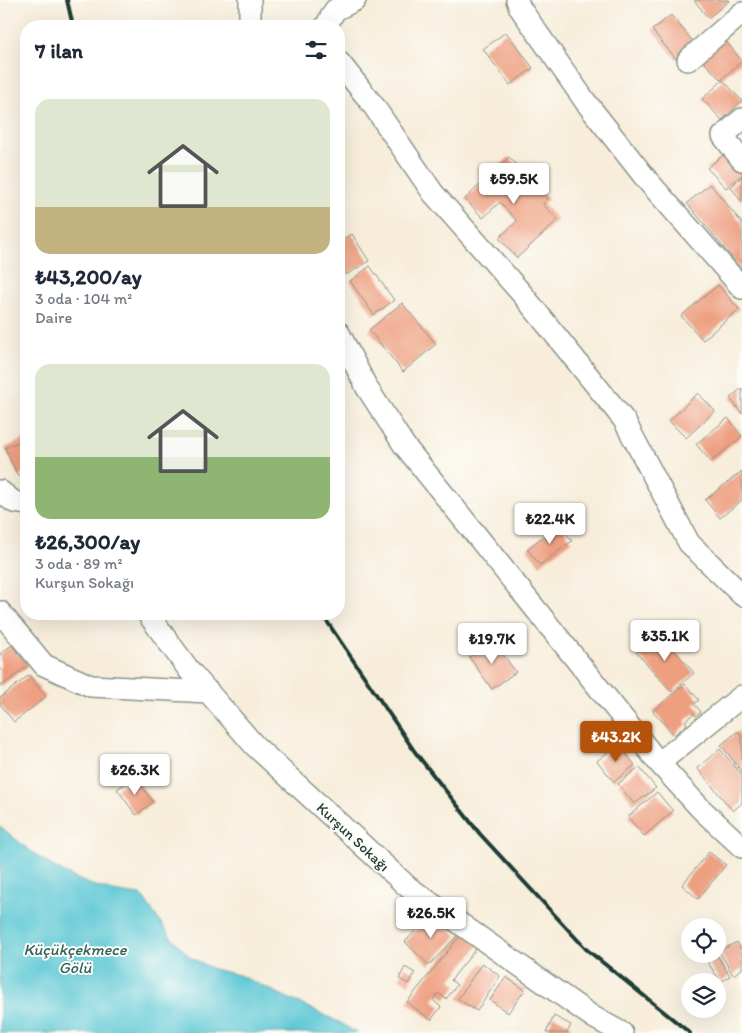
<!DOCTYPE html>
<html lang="tr">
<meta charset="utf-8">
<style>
:root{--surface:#fff;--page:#f6f6f7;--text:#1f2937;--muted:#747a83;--accent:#b45309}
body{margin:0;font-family:Itim,sans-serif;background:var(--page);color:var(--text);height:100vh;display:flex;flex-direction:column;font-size:19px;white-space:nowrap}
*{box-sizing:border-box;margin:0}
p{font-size:16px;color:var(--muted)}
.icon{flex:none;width:28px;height:28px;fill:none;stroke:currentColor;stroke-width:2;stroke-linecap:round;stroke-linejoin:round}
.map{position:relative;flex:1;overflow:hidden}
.side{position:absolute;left:20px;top:20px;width:325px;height:600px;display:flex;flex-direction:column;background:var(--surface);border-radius:20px;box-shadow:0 5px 20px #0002}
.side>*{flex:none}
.controls{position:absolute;left:681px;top:918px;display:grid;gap:10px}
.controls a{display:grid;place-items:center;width:45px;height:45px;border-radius:50%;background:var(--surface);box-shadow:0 5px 20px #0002;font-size:25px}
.price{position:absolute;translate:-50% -42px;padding:0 11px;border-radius:5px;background:#fff;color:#222;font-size:16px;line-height:32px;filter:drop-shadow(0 1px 2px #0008)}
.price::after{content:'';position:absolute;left:50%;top:30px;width:15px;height:11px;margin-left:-8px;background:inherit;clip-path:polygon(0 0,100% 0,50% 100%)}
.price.selected{background:var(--accent);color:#fff}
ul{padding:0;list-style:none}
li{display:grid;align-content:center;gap:10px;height:265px;padding:0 15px}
li span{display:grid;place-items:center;height:155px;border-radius:15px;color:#555}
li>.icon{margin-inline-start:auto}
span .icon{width:90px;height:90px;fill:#fffc;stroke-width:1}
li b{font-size:21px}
h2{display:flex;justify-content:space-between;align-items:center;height:60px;padding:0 15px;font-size:21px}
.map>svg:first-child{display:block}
.water{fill:#5dc8d5;stroke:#3e8284}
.building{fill:#ee9f80}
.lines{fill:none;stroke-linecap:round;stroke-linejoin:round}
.minor-casing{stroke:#8b9587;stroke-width:24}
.minor{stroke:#fff;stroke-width:21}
.rail{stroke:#1f3d34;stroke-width:4}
.labels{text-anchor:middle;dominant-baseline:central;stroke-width:4;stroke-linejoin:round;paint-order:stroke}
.street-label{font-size:15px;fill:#1f3d34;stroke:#fdfcf7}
.water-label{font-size:16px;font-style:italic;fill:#2e605c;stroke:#fdfcf7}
</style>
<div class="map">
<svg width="742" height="1033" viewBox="0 0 742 1033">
<rect width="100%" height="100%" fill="#fdfcf7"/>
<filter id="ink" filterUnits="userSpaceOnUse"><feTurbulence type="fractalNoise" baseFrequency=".02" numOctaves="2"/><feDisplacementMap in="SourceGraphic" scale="10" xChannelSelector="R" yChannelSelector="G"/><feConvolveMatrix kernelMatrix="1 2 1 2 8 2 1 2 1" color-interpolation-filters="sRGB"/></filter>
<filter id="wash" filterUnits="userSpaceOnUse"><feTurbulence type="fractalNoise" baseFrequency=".0096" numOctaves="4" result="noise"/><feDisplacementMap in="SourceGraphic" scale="20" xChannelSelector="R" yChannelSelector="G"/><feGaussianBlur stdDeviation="1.12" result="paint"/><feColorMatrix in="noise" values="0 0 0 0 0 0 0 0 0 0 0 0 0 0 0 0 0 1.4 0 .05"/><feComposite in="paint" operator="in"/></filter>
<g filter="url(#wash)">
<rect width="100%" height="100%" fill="#f7edda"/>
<path class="water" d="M0,826C44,864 81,890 141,895L171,937L190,957L213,969L239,975L341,1023L357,1033H0Z"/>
<g id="blocks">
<path class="building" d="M694,0H728L729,1L708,18Z
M671,15L695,44L676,59L652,30Z
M506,32L533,68L510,85L483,49Z
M723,38L742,61L721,80L700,58Z
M723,80L742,101L722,120L702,99Z
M727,152L742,169V175L726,188L707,168Z
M509,157L548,199L543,204L558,220L517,258L499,238L517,221L500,202L483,218L465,199Z
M742,176V202L731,187Z
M710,184L742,223V270L687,203Z
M352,234L369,261L346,275L339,264V241Z
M370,266L394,300L374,315L350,281Z
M718,285L739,309L703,340L681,316Z
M402,303L436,344L403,372L369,330Z
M742,388V414L730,398Z
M698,393L715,411L686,438L669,421Z
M728,418L742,436L711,462L696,444Z
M26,438V472L18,476L5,448Z
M742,471V500L720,518L705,500Z
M559,524L572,541L540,565L527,549Z
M659,632L694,673L672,692L636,652Z
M493,641L516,672L492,689L469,657Z
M12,645L28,666L0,687V654Z
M29,675L46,697L14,722L0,704V698Z
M685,684L699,700L694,704L701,712L696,716L694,713L685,721L687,724L674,735L653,711Z
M738,731L742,737V772L721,745Z
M618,744L635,765L614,782L597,761Z
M720,749L742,775V803L733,811L697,768Z
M639,767L656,788L634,804L618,784Z
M135,777L153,802L136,815L117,789Z
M657,792L673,811L644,836L628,817Z
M709,852L726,865L698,899L682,885Z
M432,913L457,936L429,965L405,942Z
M463,932L479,945L451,980L457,985L446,999L438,993L433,1000L441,1007L431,1020L407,1002Z
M737,942L742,951V969L733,975L719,951Z
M716,954L730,976L721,982L706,960Z
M482,963L500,976L477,1011L458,999Z
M405,967L415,973L409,984L399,979Z
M506,977L525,990L508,1013L490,1000Z
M554,1016L571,1025L567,1033H546Z"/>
</g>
</g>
<g filter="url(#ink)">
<use href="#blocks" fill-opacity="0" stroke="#8b9587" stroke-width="1"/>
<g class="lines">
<g class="minor-casing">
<path id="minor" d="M517,0L520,8L585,101L647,180L742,288
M250,26V0
M326,26L335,10L355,0
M688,60L742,13
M339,62L373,105L433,193L523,295L624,420L689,543L742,595
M742,119L723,136L742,160
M339,333L367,388L404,445L659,763L701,809L742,847
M0,491L14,502L26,504
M0,612L44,665L91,686L209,692
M148,614L189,670L255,746L408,887L593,1017L622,1033
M659,763L742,696"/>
</g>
<use href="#minor" class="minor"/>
<path class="rail" d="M67,0L73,26
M322,614L415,752L480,834L586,949L690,1033"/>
</g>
</g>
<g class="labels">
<g class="street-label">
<text transform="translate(353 837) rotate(43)">Kurşun Sokağı</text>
</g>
<g class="water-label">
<text x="75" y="949">Küçükçekmece<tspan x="75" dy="18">Gölü</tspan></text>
</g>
</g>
</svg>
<div class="controls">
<a><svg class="icon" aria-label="locate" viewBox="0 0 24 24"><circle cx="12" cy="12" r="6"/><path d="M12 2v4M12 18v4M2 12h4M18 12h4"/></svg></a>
<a><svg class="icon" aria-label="layers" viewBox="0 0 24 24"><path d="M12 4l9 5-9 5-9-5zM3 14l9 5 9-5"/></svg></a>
</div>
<b class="price" style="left:514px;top:205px">₺59.5K</b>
<b class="price" style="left:550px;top:545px">₺22.4K</b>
<b class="price" style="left:665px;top:662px">₺35.1K</b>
<b class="price" style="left:492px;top:665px">₺19.7K</b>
<b class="price selected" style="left:616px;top:763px">₺43.2K</b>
<b class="price" style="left:135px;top:796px">₺26.3K</b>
<b class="price" style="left:431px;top:939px">₺26.5K</b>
<section class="side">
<h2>7 ilan<svg class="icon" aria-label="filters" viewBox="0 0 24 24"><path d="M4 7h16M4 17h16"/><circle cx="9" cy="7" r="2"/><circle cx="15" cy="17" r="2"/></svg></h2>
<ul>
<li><span style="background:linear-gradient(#dfe7d0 70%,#c2b280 0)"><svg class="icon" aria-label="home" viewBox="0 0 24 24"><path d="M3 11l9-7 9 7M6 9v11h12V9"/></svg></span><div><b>₺43,200/ay</b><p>3 oda · 104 m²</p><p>Daire</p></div></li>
<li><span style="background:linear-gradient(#dfe7d0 60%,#8fb573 0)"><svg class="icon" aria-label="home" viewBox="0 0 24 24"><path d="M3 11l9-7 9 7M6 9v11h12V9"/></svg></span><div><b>₺26,300/ay</b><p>3 oda · 89 m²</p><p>Kurşun Sokağı</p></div></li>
</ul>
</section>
</div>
